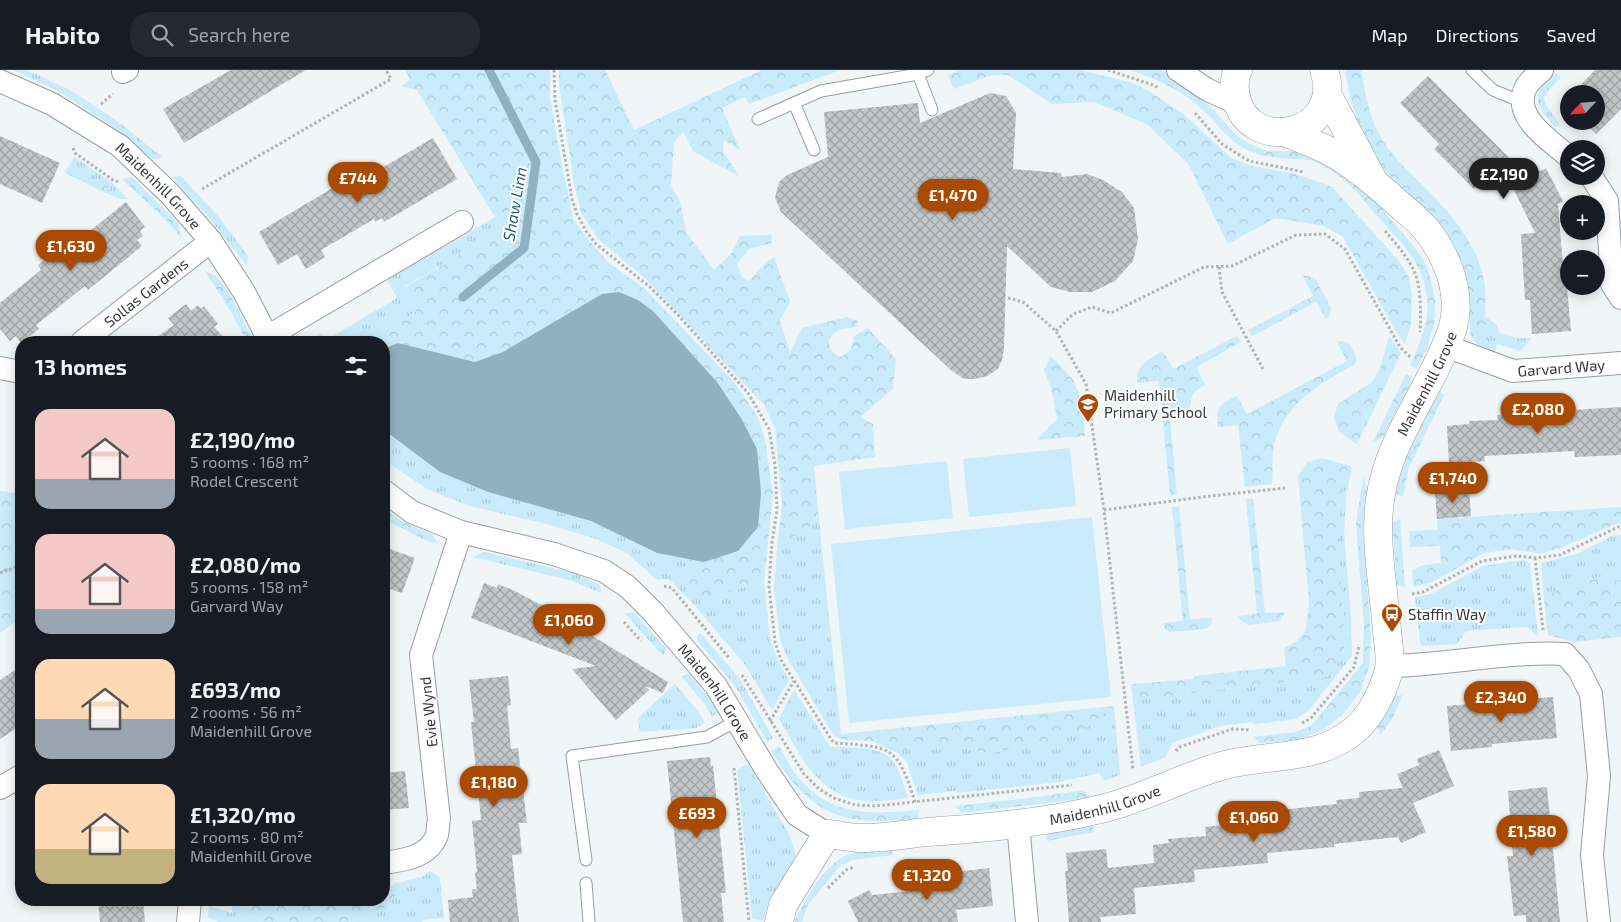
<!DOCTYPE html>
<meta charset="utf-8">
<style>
:root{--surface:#171b24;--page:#242831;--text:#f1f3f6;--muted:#9ea1a6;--line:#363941;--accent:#aa4a00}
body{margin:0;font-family:"Exo 2",sans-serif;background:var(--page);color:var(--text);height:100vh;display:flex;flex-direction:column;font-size:19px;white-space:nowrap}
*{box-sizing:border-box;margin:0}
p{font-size:16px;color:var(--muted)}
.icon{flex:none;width:28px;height:28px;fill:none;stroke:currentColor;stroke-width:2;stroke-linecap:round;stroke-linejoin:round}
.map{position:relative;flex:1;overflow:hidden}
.details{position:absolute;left:15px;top:266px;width:375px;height:570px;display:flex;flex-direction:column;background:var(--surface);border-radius:20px;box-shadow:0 2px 12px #0003}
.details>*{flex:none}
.needle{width:32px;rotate:244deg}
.tools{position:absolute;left:1560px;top:15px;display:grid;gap:10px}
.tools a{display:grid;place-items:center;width:45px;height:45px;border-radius:50%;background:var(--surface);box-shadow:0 2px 12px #0003;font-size:25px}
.price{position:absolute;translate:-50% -42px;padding:0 11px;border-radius:18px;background:var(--accent);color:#fff;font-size:16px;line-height:32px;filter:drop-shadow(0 1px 2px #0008)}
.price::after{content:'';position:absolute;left:50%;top:30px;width:15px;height:11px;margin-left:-8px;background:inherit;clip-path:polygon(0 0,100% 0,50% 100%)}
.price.selected{background:#222;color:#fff}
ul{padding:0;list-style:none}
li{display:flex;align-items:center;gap:15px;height:125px;padding:0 20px}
li span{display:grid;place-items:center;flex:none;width:140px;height:100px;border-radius:15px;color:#555}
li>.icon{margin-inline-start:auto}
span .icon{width:60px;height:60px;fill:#fffc;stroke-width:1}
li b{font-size:21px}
h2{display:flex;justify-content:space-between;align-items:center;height:60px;padding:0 20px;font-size:21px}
header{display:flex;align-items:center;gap:30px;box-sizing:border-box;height:70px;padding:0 25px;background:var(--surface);border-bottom:1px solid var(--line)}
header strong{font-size:24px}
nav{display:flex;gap:28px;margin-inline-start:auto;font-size:18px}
.search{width:350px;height:45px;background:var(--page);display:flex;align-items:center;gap:12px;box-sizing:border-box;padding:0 18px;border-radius:20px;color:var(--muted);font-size:19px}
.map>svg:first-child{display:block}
.grass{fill:url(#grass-tufts)}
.forest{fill:url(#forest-crowns)}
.pitch{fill:#caebfb}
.water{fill:#90b1c0}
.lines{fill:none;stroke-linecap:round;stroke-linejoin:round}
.stream{stroke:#90b1c0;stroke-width:9}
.building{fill:url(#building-cross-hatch)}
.lane-casing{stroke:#999d9f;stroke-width:13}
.street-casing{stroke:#999d9f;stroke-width:24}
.secondary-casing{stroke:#999d9f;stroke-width:29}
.path{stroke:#afb3b4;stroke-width:3;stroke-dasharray:2.5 2.5;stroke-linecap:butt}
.lane{stroke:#fff;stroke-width:11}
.street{stroke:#fff;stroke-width:22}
.secondary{stroke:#fff;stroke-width:28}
.labels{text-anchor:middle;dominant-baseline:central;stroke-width:4;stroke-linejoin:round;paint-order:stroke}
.street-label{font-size:15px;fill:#363738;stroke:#fff}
.poi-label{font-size:15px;fill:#363738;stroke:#fff;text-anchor:start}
.water-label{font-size:16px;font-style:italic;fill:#235f77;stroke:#fff}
</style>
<header>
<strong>Habito</strong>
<div class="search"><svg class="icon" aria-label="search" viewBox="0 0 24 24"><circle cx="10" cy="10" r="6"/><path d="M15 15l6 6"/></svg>Search here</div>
<nav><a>Map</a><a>Directions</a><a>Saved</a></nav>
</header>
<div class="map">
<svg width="1621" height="852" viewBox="0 0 1621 852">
<defs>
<pattern id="grass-tufts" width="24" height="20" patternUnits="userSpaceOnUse" patternTransform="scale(1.25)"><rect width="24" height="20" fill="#caebfb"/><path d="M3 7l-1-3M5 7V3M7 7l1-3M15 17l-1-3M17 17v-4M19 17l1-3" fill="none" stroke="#aecad8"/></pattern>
<pattern id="forest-crowns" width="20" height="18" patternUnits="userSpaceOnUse" patternTransform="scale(1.25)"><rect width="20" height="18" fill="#caebfb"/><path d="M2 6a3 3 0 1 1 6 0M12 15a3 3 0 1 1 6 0" fill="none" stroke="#aecad8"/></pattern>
<pattern id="building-cross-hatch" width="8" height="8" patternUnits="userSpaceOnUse" patternTransform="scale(1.25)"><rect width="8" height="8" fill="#c2c6c8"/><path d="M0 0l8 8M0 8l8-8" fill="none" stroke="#9ea2a3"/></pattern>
</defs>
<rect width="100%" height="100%" fill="#f0f5f7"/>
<path class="grass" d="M12,0H27L70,20L120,53L162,87L154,90L108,53L55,19Z
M1555,3L1561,7L1550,18L1544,28L1546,35L1561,56L1555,57C1534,34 1530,25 1555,3Z
M74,87L113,113L128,129H120L106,123L110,117L93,110L71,93Z
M181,106L218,146L248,186L247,196L205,143L172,107Z
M495,147L499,154L483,171L405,216L418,241L364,272H311L321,263L326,270L397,228L387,210Z
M1489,262H1499L1516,268H1532L1521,281L1497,274L1495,282L1477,274L1472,268Z
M384,360L440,402L488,422L591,451L657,483L685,488L686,513L716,526L764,511L770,569L778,591L789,610L772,640L746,596L695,536L669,509L657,510L627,483L596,469L543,453L469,436L427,419L384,390Z
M1350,396L1352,397L1346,427L1344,466L1351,546L1352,586L1308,641L1296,649L1256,654L1252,652L1220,656L1172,673L1166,687L1141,697L1133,630L1326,607L1343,585L1345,568L1337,463L1342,408Z
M819,450L841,664V669L834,666L788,589L780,570L774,517L777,478Z
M1614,465H1621V511H1616L1617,503L1559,518L1544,529L1541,493L1577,484Z
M484,482L575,503L600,515L601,523L573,511L473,487Z
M1524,490L1530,493L1538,566L1527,557L1466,561L1457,574L1423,576L1420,573L1415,527L1431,524L1483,496Z
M633,542L666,578L663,586L625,544Z
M700,563L740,609L773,668L767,671L735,616L697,570V566Z
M688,604L709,627L717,642L712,647L705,634L681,606Z
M675,614L697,640L705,653L696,658L640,662L638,648Z
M794,619L830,677C846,678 875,676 888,686C898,692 904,717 908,728C890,730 868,734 850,728C813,717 797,679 779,649Z
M1114,636L1120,705L1104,711L1099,703L1059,712L958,723L955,721L921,725L918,726L907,692L899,684L910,676L940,674L990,683L1058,670L1077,664Z
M748,694L789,764L796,785L791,797L773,824L763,851L752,848L737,700Z
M430,801L440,807L444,848L423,850L422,852H353C381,841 388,840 402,812L423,806Z
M232,830H233L261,852H219L208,847L209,836L232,843Z"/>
<path class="forest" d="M405,0H550V27L559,80L573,148L583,163L608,192L645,219L735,313L757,345L764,365L773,423L764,511L716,526H701L686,513L685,488L704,492L503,282L475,292L398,273L384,279V272H364L417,241L405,217L483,171L499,154L417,20L401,16L410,10Z
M559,0H605L634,60L762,0H840L749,34L745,27L722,38L740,80L724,70L723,81L740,107L693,81L683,62L674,72L671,115L680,131L686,162L714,200L731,184L740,166L771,165L772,173L749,179L737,194L742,207L749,211L765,193L774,187L790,232L780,250L790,283L802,258L847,247L858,251L856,257C850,258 841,258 836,262C824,270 829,280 839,287C851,283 852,278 854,266L868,258L896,289L893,319L860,347L873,354L875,387L814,396L819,450L777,478L782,435L775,358L764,335L647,210L598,169L581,143L574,113L559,16Z
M959,0H1080L1133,13L1152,23L1182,43L1231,88L1252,96L1296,104L1332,117L1399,191L1409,207L1412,228L1411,253L1405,274L1395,260L1343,167L1324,156L1275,148L1228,174L1189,95L1148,55L1095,32L1052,34L1008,5H992L954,19L948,5Z
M1129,0H1159L1167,3L1193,20L1212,38L1237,66L1250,74L1267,81H1300L1320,85L1373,128L1415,178L1426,194L1431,211L1435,231L1434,254L1427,278L1416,299L1410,295C1429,256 1437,223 1410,184C1401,171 1389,159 1378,147C1357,122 1344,105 1313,91C1307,89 1300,89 1294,89C1276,88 1260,87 1243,78C1229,70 1219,56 1207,44C1185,22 1159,9 1129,0Z
M1345,0H1361C1365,23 1369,46 1380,66C1390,84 1406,99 1420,113C1449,141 1478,173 1485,215C1486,225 1485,236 1485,246L1497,255L1499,262H1489L1472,268C1468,255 1469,241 1469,227C1469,214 1465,198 1459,187C1440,149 1408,129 1383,98C1360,69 1351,36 1345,0Z
M71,93L93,110L110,117L106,123L65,103Z
M132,107L178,153L181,168L166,150L122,109Z
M205,201L216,206L229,222L254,272H247L231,242Z
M1303,206H1308L1315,208L1331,238L1330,245L1326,249L1316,232L1252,266L1248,260L1313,226Z
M1237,266L1241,272L1196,297L1205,315C1193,321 1190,327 1190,341L1169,342L1177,424L1170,425L1159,311L1137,313C1136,293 1149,290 1163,281L1173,299Z
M1389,266L1401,283L1357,374L1339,362L1334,348L1338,334L1372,312L1381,296Z
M1343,271L1350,274L1357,289L1354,295C1318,314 1279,337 1273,382C1272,392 1273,403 1272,414L1245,417L1238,355L1218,357C1216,337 1219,335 1237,326L1247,344L1347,291L1337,272Z
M1051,286L1074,311L1082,333L1085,366L1039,370L1040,366L1057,349L1052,321L1044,300Z
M1406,304L1413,308L1394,350L1383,367L1373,372Z
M1439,321L1444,325L1408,400L1403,427L1396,424L1401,397L1411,373Z
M1322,388L1350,396L1342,409L1337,463L1345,568L1343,585L1326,607L1133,630L1131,614L1193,609L1194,606L1286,596L1284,578L1296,572L1305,562L1309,533L1298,406L1307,392Z
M1363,407L1367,417L1363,460L1371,567L1369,597L1360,622L1343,644L1324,659L1298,670L1260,673L1253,667L1296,662L1311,656L1363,593L1364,556L1356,453Z
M0,421L21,424V548L0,563Z
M1246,429H1253L1265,543L1285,542L1280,551L1249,555L1238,549L1237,546L1257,544Z
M1172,437H1179L1190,549L1212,548V554L1206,559L1170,562L1165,559L1163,553L1183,551Z
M1621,437V453H1618L1558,479L1540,484L1512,479L1484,483L1432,512L1413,517L1412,500L1423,495L1441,493L1440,476L1410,477L1409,461L1438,460L1437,449Z
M384,439L402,451L432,464L438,474L427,471L387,451L384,449Z
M1400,449L1405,518L1397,515L1392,453Z
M1617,503L1616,510L1621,511V567L1575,572L1548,565L1544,529L1559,518Z
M1403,625L1392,649L1380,665L1377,654L1389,639L1393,627Z
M1114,636L1077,664L1058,670L990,683L940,674L910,676L899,684L872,671L841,669V664Z
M779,676C784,684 788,694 794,702C828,747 869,745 919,740L918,749C864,753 828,755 791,710C783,701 778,690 771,681Z
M1083,720L1090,727L1056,732L962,743L955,736L1038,727Z
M1093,755L1094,762L1047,771L1046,763Z
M890,779L894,785L852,790L839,797L808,835L802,852H794C805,829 823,796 847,785C860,780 877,781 890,779Z
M402,812L395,825L383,840L353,852H261L242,837L299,832L300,830H384V823L395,813Z"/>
<path class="pitch" d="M1070,378L1076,436L969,447L963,389Z
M947,391L953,448L845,459L839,402Z
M1092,447L1111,627L849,653L831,474Z"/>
<path class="water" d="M619,222L638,230L653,241L717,312L741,348L757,379L761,423L758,457L738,481L704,492L657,483L591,451L488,422L440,402L384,360L385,278L398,273L475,292L503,282L602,224Z"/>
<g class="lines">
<path class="stream" d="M463,227L524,178L536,92L489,0"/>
</g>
<path class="building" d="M231,0H306L184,73L163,39Z
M1595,0H1621V39L1596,64L1583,51H1596V24H1572Z
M1428,6L1528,107L1546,98L1547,100L1563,131L1558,134L1563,196H1565L1571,261L1532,264L1530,230H1525L1521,164L1535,163L1501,93L1474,119L1434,79L1439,74L1400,33Z
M990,23L1006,26L1016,43L1013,99L1061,103L1062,107L1087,104L1103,110L1122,122L1134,138L1138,169L1133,191L1115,211L1092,222H1070L1051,217L1007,176L1004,279L1002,290L998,299L987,306L975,309H964L952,301L781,142L775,128L779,112L787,105L828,87L824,42L918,33L920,53Z
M0,66L60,93L42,133L0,114Z
M433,68L457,109L384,152L382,148L375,152L374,149L321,180L325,187L306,199L297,184L278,195L259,162L376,92L380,99Z
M126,132L145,157L140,161L143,166L137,170L142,176L88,220L85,216L36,255L39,259L21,273L16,266L10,271L0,259V233L41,200L38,195L71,168L75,173Z
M186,234L191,241L198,235L201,239L204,236L218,254L214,257L228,272H150L174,255L168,248Z
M1621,337V385L1575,387L1574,381L1484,386L1485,391L1449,393L1447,356L1469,354V351L1498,350L1497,345Z
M1469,419L1471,446L1437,449L1435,421Z
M384,477L415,488L402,523L384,517Z
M484,513L497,518L498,514L515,521L537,533L585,551L581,559L668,612L663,623L645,616L649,620L616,650L572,599L596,596L471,548Z
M21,596V655L0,669V610Z
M508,606L511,635L507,636L511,679L518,678L527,753H519L522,784L512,785L519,852H450L448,830L473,827L472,819H477L475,803L477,802L472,751L481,750L471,652H474L469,610Z
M1553,627L1557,668L1492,674V677L1451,681L1447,636Z
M1439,680L1454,716L1413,733L1426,762L1401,773L1398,767L1334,774V777L1267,783L1268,793L1194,800L1195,812L1134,818L1136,844L1100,847L1101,852H1069L1065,801H1068L1066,783L1106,779L1108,798L1154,793L1153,775L1169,773L1168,769L1206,766L1205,757L1273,750L1271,741L1337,734L1336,730L1359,728V722L1403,718L1397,704L1419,695L1417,689Z
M710,687L711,696L713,695L726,823H721L724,852H683L667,691Z
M405,701L409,738L384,740V703Z
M1547,717L1560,852H1526V845L1514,846L1507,786H1513L1508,721Z
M989,798L993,836L956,840L958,852H858L848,831L869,820L872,825L949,817L947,803Z
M98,830H143L145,852H100Z"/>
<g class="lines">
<g class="lane-casing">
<path id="lane" d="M1472,0L1493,20L1522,32
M918,4L932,40
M794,33L814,80
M758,49L821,21L918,4L928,0
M586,790L572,686L707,667L738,650
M586,813L589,852"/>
</g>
<g class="street-casing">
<g id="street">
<path d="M1178,0L1206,19L1238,34"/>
<path d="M1542,0C1537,5 1529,11 1526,17C1511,47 1550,70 1569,87"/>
<path d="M123,2L127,0"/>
<path id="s1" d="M0,11L52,34L120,76L170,124L211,171L244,222L270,272"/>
<path d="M1591,106L1607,131L1612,214L1621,228"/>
<path d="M267,267L462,152"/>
<path id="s2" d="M82,272L211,171"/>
<path id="s3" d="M1446,276L1513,301L1621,293"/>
<path d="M0,298L21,302"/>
<path id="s4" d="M384,421L412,442L461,462L554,484L604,501L628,517L653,542L716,616L767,701L797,745L827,764"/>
<path d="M1390,596C1448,595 1507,581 1565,584L1579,600L1591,624L1599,706L1592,785L1599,852"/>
<path d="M0,718L21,706"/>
<path d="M1018,754L1027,852"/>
<path d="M384,793C404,790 429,787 437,765C438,760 438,754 439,749L421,585L461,462"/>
<path d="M188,852L190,830"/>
</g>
</g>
<g class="secondary-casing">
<g id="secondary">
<path d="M1238,0C1234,8 1234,18 1236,27C1250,88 1346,63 1324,0"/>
<path d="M1327,24L1372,108"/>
<path id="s5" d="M779,852L783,835L827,764C837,765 848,767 858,768C879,769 906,764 927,762C985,758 1044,753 1101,739C1144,729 1183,706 1225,695C1271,683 1325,692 1361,654C1374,640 1385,617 1389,599C1391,587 1388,573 1387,561C1384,520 1374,471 1380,430C1388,369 1431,319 1451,263C1464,227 1448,186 1425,158C1415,147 1403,138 1392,128C1375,113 1357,98 1338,86C1322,76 1303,70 1287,63"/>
</g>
</g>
<path class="path" d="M554,0L555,30L572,129L577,144L586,161L596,174L650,217L678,245L748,323L769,359L775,395L777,440L772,472L769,516L775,572L781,590L831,669L834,673C892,677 897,675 915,732
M1108,0L1153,15L1159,18
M101,34L113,24
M1195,43L1222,74L1249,91L1304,102
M73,78L75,83L113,110L119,112
M202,119L391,9L386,0
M1385,161C1396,174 1408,187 1415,203C1421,217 1421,246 1420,262
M1219,197L1222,222L1263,299
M1008,228L1023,232L1056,261L1086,314L1104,440L1133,700
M1056,261L1073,244L1092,237L1111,243L1204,197L1232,196L1296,165L1325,164L1345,179L1400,277L1410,287
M1104,440L1210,426L1286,418
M1535,488L1543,560
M0,503L21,495
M664,516L672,518L729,588
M1412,524L1423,522L1482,491L1517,486L1535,488L1560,485L1618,457L1621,458
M624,552L641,571
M742,605L804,704L819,719L834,728L855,735L876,736L1072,715
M770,651L794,611
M1302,653L1310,649L1354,597L1359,576
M1176,681L1179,677L1233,659L1251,660
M734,698L749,852
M828,818L846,800L854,797"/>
<use href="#lane" class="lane"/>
<use href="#street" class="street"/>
<use href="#secondary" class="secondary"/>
</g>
<defs>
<g id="school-pin" transform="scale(1.125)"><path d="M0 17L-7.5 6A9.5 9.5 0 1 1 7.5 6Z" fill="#aa4a00" stroke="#fff"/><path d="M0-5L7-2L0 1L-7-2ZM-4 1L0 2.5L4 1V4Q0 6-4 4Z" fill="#fff"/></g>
<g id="bus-pin" transform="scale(1.125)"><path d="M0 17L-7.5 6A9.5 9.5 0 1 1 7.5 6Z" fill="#aa4a00" stroke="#fff"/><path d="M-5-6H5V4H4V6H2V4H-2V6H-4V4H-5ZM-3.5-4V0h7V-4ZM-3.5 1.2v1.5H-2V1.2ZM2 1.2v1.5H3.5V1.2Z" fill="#fff"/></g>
</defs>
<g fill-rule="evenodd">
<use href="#school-pin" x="1088" y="334"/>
<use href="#bus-pin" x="1392" y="544"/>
</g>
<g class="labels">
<g class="street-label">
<text stroke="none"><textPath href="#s1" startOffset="192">Maidenhill Grove</textPath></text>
<text stroke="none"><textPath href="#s2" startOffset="81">Sollas Gardens</textPath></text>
<text stroke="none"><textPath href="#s3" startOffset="120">Garvard Way</textPath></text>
<text stroke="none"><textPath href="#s5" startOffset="1012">Maidenhill Grove</textPath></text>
<text stroke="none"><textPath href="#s4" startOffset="402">Maidenhill Grove</textPath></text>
<text transform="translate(428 642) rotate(-96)">Evie Wynd</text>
<text stroke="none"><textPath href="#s5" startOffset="382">Maidenhill Grove</textPath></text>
</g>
<g class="poi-label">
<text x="1104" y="325">Maidenhill<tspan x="1104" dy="17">Primary School</tspan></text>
<text x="1408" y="544">Staffin Way</text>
</g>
<g class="water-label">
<text transform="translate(514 134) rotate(-80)">Shaw Linn</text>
</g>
</g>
</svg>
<div class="tools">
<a><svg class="needle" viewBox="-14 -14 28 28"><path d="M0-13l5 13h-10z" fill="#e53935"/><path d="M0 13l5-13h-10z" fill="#9ea1a6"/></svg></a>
<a><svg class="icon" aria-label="layers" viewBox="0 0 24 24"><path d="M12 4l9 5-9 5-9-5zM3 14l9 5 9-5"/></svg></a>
<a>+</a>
<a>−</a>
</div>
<b class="price selected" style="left:1504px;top:130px">£2,190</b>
<b class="price" style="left:358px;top:134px">£744</b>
<b class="price" style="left:953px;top:151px">£1,470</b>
<b class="price" style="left:71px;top:202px">£1,630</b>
<b class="price" style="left:1538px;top:365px">£2,080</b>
<b class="price" style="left:1453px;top:434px">£1,740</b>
<b class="price" style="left:569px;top:576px">£1,060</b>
<b class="price" style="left:1501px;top:653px">£2,340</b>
<b class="price" style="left:494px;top:738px">£1,180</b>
<b class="price" style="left:697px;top:769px">£693</b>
<b class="price" style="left:1254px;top:773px">£1,060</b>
<b class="price" style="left:1532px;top:787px">£1,580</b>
<b class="price" style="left:927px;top:831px">£1,320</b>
<section class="details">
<h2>13 homes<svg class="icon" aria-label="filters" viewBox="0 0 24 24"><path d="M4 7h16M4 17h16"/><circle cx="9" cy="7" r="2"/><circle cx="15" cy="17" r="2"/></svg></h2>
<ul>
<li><span style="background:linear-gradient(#f6c9c9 70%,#9aa5b1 0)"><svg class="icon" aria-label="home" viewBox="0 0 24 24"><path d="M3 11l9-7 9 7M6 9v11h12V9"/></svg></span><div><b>£2,190/mo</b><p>5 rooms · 168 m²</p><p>Rodel Crescent</p></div></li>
<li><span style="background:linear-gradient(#f6c9c9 75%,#9aa5b1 0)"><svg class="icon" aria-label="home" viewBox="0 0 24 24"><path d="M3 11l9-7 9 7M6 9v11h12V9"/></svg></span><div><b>£2,080/mo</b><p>5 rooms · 158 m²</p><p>Garvard Way</p></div></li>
<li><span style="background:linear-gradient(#ffd9b3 60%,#9aa5b1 0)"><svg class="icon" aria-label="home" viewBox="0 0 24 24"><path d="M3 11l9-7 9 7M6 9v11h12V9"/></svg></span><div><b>£693/mo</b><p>2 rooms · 56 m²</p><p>Maidenhill Grove</p></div></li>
<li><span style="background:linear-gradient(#ffd9b3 65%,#c2b280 0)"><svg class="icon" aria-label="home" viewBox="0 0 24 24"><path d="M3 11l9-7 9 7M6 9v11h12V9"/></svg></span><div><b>£1,320/mo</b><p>2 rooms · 80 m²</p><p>Maidenhill Grove</p></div></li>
</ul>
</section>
</div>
